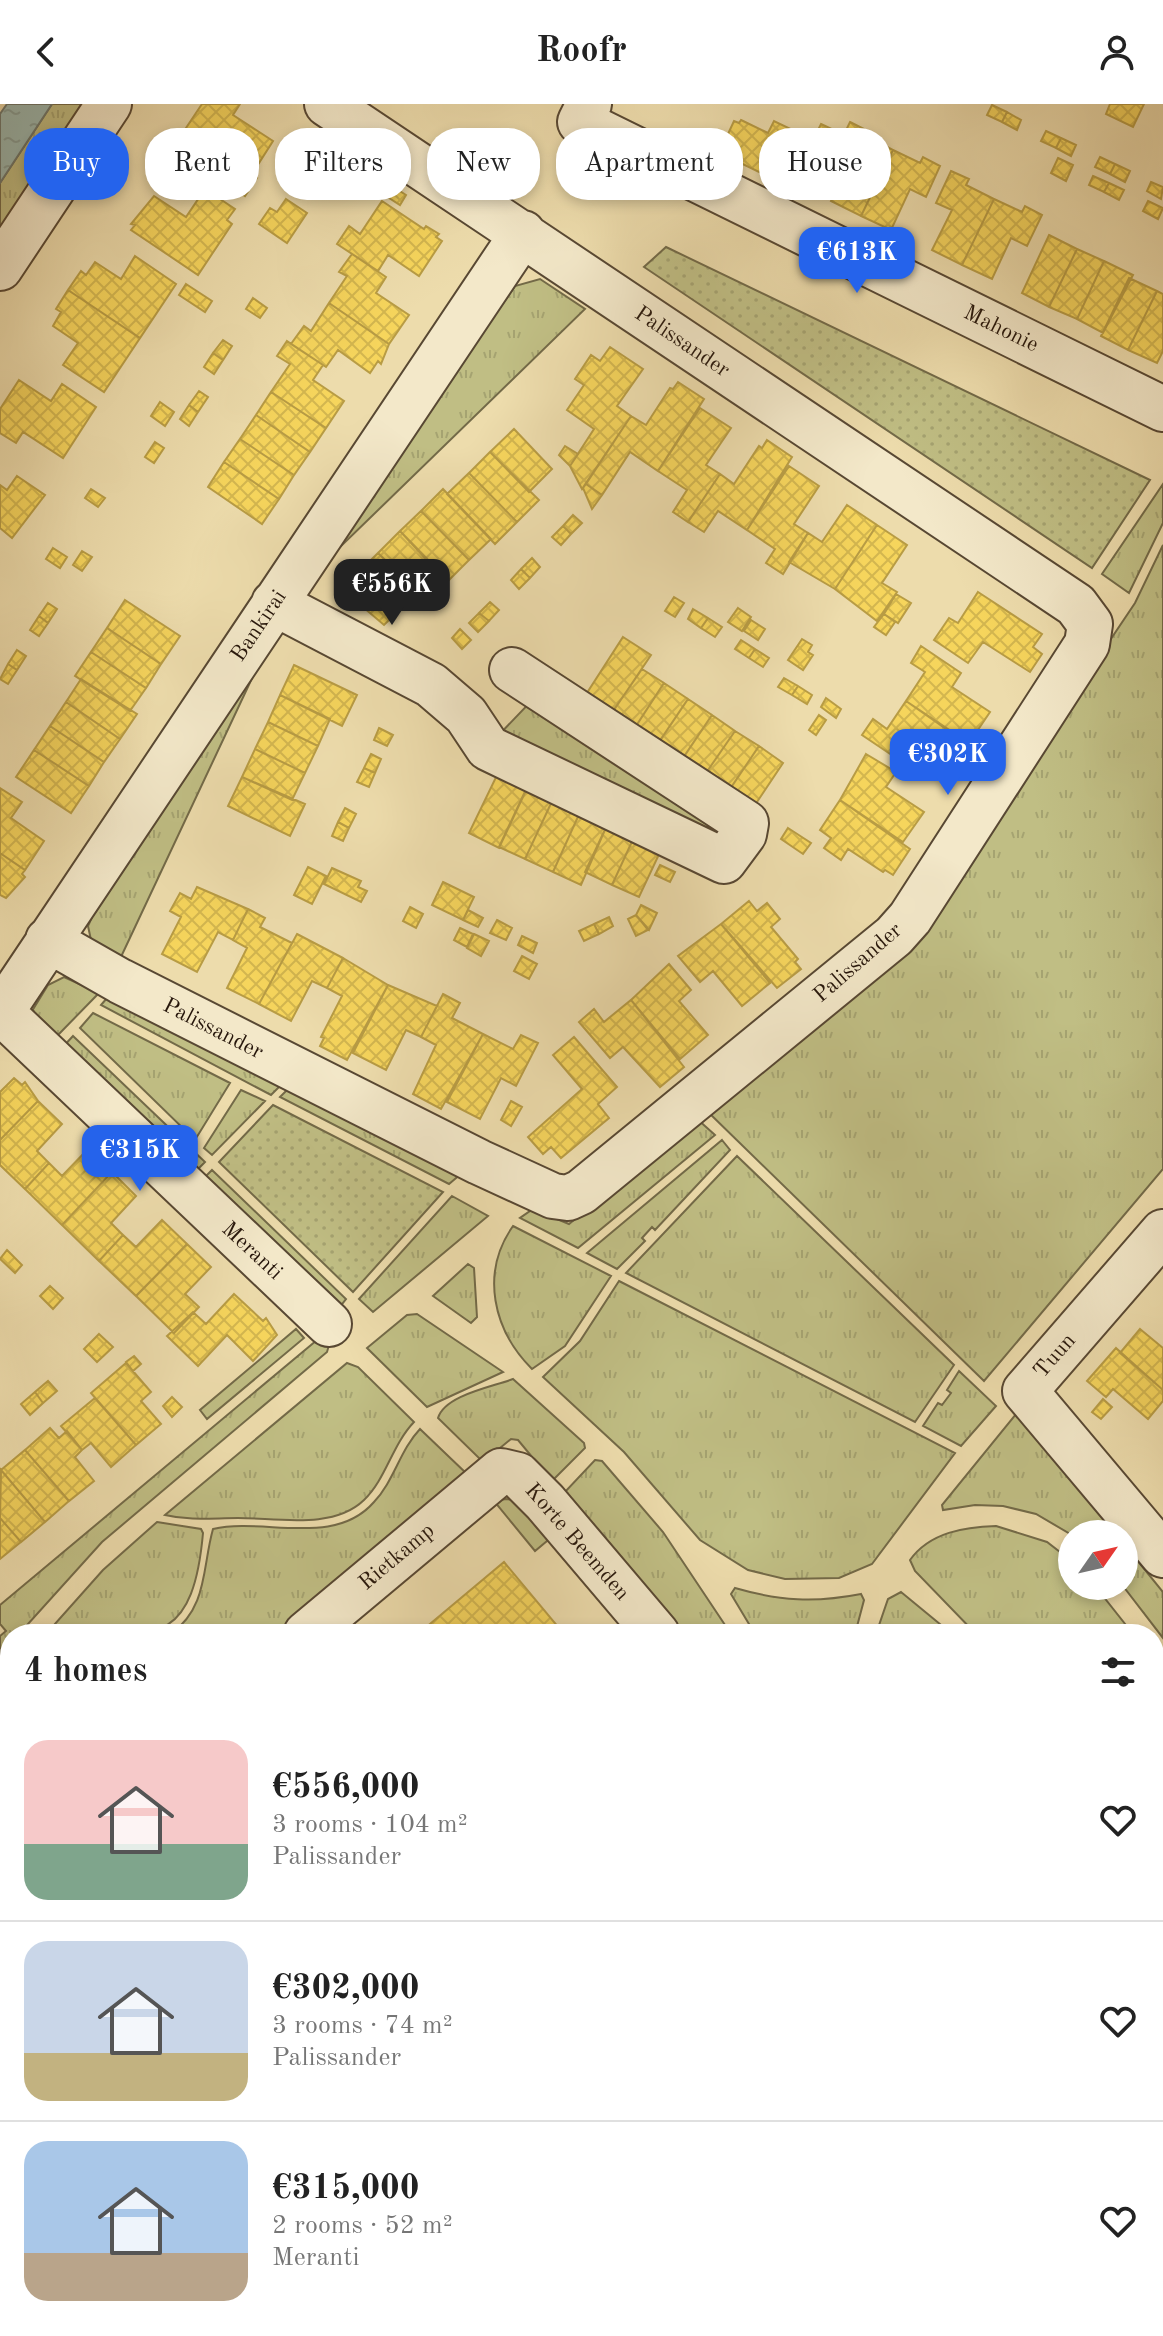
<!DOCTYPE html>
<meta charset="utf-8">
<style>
:root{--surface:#fff;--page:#f2f2f2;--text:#222;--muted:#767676;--line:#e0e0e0;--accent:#2563eb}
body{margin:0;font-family:"Old Standard TT",serif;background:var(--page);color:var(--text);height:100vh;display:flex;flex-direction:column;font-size:30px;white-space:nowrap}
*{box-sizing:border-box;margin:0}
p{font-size:26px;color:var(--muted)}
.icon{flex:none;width:44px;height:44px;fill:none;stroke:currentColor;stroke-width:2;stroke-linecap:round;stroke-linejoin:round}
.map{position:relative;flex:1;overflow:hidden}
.panel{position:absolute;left:0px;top:1520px;width:1164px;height:712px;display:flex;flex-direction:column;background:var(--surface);border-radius:32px 32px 0 0;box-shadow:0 4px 12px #0003}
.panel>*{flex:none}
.hud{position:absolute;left:24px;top:24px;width:1116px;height:72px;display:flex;gap:16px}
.needle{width:52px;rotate:56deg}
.buttons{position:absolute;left:1058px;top:1416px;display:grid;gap:16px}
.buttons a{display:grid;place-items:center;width:80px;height:80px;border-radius:50%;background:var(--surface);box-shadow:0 4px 12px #0003;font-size:40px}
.price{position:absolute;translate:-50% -68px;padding:0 18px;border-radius:16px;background:var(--accent);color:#fff;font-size:26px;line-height:52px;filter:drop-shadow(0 2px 4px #0008)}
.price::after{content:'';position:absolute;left:50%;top:48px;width:24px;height:18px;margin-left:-12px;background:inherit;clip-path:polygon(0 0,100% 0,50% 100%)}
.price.selected{background:#222;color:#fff}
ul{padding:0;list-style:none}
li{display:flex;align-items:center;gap:24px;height:200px;padding:0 24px}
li+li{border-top:2px solid var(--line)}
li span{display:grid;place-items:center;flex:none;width:224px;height:160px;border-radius:24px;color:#555}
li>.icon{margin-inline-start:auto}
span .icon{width:96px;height:96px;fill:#fffc;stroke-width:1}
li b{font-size:34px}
h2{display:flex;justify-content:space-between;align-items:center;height:96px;padding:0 24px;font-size:34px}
.tag{padding:0 28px;border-radius:32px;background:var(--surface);box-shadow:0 4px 12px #0003;font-size:28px;line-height:72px}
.tag.selected{background:var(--accent);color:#fff}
header{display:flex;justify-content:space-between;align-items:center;height:104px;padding:0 24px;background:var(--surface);font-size:36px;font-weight:700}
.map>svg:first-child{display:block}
.grass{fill:url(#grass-tufts);stroke:#736a48;stroke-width:2}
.park{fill:url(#park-dots);stroke:#736a48;stroke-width:2}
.water{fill:url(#water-ripples);stroke:#6c7870;stroke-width:2}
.homes{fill:url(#homes-cross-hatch);stroke:#b89c44;stroke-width:2}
.schools{fill:url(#schools-cross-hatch);stroke:#3a6e8c;stroke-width:2}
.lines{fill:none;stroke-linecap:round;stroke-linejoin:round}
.minor-casing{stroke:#584833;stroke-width:48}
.minor{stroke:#f3e8c9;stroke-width:44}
.labels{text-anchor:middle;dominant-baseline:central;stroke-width:8;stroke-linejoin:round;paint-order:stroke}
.street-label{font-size:22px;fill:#26160b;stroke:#f3e8c9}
</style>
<header><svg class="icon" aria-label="back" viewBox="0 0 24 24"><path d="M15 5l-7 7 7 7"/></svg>Roofr<svg class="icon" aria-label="person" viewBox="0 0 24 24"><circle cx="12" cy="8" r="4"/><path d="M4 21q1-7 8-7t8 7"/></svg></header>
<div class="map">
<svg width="1163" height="2232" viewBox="0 0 1163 2232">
<defs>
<pattern id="grass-tufts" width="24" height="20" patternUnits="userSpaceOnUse" patternTransform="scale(2)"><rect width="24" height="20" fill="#c0be84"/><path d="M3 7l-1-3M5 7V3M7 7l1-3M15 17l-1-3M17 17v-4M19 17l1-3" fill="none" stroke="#a5a371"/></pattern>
<pattern id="park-dots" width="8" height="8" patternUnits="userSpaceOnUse" patternTransform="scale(2)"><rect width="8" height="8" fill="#c0be84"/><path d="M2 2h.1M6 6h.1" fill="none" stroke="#a5a371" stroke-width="1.8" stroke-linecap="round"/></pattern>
<pattern id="water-ripples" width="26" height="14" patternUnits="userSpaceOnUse" patternTransform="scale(2)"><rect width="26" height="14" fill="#9bbab3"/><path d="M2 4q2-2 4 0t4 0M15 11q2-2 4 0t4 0" fill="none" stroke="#859f99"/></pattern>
<pattern id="homes-cross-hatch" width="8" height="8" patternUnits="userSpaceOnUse" patternTransform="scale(2)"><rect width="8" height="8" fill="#f6d55c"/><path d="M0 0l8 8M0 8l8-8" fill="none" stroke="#d3b64f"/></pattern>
<pattern id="schools-cross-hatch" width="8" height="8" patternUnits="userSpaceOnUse" patternTransform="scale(2)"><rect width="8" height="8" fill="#4393c3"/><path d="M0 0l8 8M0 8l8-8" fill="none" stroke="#38779d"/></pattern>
</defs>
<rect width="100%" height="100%" fill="#eddcac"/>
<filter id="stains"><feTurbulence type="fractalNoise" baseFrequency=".0025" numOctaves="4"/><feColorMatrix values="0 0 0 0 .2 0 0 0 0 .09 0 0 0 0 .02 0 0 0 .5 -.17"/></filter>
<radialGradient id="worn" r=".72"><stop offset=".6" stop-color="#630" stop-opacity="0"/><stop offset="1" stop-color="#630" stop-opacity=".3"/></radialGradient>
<path class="grass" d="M52,0H85L0,129V79Z
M540,175L585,205L337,446L333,443L515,182Z
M1163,380V419L1129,489L1102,470Z
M1163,441V1065L984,1277L706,1006L910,834L1135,499Z
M254,570L120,855L91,836L88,822L92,813Z
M538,590L739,724L724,748L494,636Z
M64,873L99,889L57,932L32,907L48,881Z
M113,887L285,977L271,991L101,901Z
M93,909L230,979L195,1036L80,924Z
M73,932L205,1058L192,1071L61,945Z
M293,980L462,1069L449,1080L280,993Z
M241,986L265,997L212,1051L204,1044Z
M696,1014L715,1031L578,1144L520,1114L533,1105L569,1120Z
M722,1036L730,1046L655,1126L652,1123L642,1134L645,1137L617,1165L587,1149Z
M737,1052L954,1261L915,1318L626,1169Z
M212,1066L346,1195L335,1209L200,1078Z
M452,1092L488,1112L373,1208L359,1195Z
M513,1122L611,1172L565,1242L532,1265C493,1226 480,1169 513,1122Z
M468,1160L474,1164L477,1213L471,1219L433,1192Z
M619,1177L955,1349L872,1460L839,1474L785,1475L748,1466L700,1436L624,1348L543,1273L580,1237Z
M417,1210L503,1268L427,1303L367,1244L407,1211Z
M296,1225L304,1234L207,1315L200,1306Z
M323,1231L329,1241L327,1248L102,1438L19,1530H10V1541L0,1553V1532L6,1527L0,1520V1501Z
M347,1259L358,1263L414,1318C392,1341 386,1375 364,1396C333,1426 277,1414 238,1414C213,1414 190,1417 165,1411Z
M959,1267L996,1302L961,1342L923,1322L938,1299L942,1301L951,1289L947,1286Z
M513,1275L584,1339L585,1344L552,1377L518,1336L511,1335L483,1358L438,1314C445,1291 492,1283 513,1275Z
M1016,1310L1116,1430L1072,1431L1036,1410L1003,1402L975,1401L943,1406L942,1401Z
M420,1325L468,1371L278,1530H171C208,1503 202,1464 213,1425C264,1413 334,1444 374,1398C394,1377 400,1346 420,1325Z
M595,1356L602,1357L663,1428L731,1530H681L563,1390Z
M506,1395L515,1396L553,1432L535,1447L494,1397Z
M157,1418L201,1425L203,1429C192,1552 146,1530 46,1530L103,1466Z
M996,1422L1047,1438L1069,1455L1072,1482H1095L1133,1530H976L915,1467L910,1456C930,1428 965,1423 996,1422Z
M1124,1440L1163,1488V1534L1123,1482Z
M735,1484C780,1497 815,1499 861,1490L864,1496L855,1530H755L731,1490Z
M901,1488L952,1530H876L888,1495Z
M1154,1559L1163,1571V1655L1154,1662Z
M10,1600V1753L0,1760V1611Z
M1154,1963L1163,1973V2045L1154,2036Z"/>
<path class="park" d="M666,143L1150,376L1092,464L644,163Z
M273,1001L443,1088L353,1188L219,1058Z"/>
<path class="water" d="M7,0H52L0,79V10Z"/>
<path class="homes" d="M202,0H240L233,11L273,37L252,70L257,74L245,92L204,65L215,48L184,27Z
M1110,0H1144L1133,23L1106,10Z
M992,1L1007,8L1002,18L987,11Z
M1007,8L1021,16L1017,26L1002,18Z
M741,16L768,29L774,17L803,31L780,78L724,51L726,47L721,45L734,17L739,19Z
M850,18L868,27L866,32L893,46L861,112L831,97L851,57L835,49Z
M821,20L838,28L817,72L800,63Z
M1046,27L1061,34L1056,44L1041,37Z
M1061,34L1076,41L1071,52L1056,44Z
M893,46L920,59L923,53L940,62L926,93L910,85L891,126L861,112Z
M1100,53L1115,60L1110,70L1095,63Z
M1058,54L1073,61L1066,77L1051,69Z
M1115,60L1130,67L1125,78L1110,70Z
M951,67L969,75L966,81L994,95L962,161L932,146L952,106L936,99Z
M1093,72L1109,79L1104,88L1089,81Z
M1151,78L1163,83L1161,95L1147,87Z
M1109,79L1124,86L1119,96L1104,88Z
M392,82L406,91L400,101L386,92Z
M205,85L235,105L227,116L232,120L198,171L131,126L135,121L131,120L154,92L186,113Z
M286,95L307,109L287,139L259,120L270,104L277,108Z
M994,95L1022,108L1025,102L1042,111L1027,142L1011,134L992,175L962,161Z
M382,97L424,125L426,122L439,130L436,133L442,137L419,172L388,151L378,167L337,140L349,122L360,130Z
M1148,97L1163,104L1158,115L1143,107Z
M1049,131L1077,145L1049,203L1022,189Z
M1077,145L1104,157L1077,215L1049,203Z
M352,150L386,173L376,189L409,211L389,240L329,199L347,172L339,168Z
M135,152L176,180L140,234L68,186L81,167L86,171L95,158L121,175Z
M1104,157L1133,171L1103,229L1077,215Z
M1129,174L1157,187L1128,246L1101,232Z
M186,180L212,197L205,208L179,191Z
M68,186L140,234L104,288L63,261L78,239L53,222L61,208L56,205Z
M1157,187L1163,190V247L1157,259L1128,246Z
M253,194L267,204L260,214L246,205Z
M329,199L389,240L381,260L378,257L370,269L338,246L326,263L291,240L304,222L311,227Z
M223,236L232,242L223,256L213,249Z
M287,237L323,261L313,276L344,297L326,324L271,288L290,260L277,252Z
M610,243L643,265L617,302L631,312L582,385L570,362L594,325L567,306L584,281L575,275L591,251L600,257Z
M213,249L223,256L214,270L204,263Z
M19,276L51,297L62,280L96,303L63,354L23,328L16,339L0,329V305Z
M678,278L704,295L658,367L630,348L602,391L586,380L631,312L646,321L670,284L673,285Z
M199,287L208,293L198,308L189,301Z
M271,288L326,324L310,348L256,311Z
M160,298L174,308L165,322L151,312Z
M189,301L198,308L189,322L180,315Z
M700,304L731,324L706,361L720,370L688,418L673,408L687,386L658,367Z
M256,311L310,348L294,371L240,335Z
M514,325L552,365L529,388L490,348Z
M240,335L294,371L279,395L224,358Z
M767,336L792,353L747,426L718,407L704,428L688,418L720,370L734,380L759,342L762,344Z
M155,338L164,344L154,359L145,353Z
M565,342L578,350L570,362L559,351Z
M490,348L539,396L517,418L469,369Z
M224,358L279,395L262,420L208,383Z
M789,362L819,382L794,420L808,429L783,470L766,459L775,445L747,426Z
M469,369L517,418L495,440L447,390Z
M17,372L45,391L12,434L0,424V381L7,386Z
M586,380L602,391L592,405L583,384Z
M91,385L105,394L98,403L85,394Z
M443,385L491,435L469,456L421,407Z
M847,401L877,421L835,485L789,458L808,429L822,438Z
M421,407L469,456L447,478L400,427Z
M573,411L582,419L571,430L563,422Z
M877,421L907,441L882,479L897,488L877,517L835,485Z
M563,422L571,430L561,441L552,433Z
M400,427L439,467L418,488L378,449Z
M53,444L67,453L60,464L46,455Z
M82,447L92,453L82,467L73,461Z
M378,449L418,488L384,521L357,498L369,486L355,472Z
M532,454L540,463L530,474L521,465Z
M521,465L530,474L519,485L511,476Z
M978,488L1042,530L1033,543L1042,550L1030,568L983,538L968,559L934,536L949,514L958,519Z
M896,490L911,499L898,519L884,510Z
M674,493L684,499L675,513L665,507Z
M125,496L180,532L161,560L107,524Z
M490,498L499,506L489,517L479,509Z
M48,499L57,505L48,519L39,512Z
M738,504L751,513L742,527L728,518Z
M693,505L708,514L701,524L688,515Z
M479,509L489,517L478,528L469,519Z
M884,510L895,518L886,531L874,523Z
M39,512L48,519L39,532L30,526Z
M708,514L722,523L715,533L701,524Z
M751,516L765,525L758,536L744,527Z
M107,524L161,560L146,584L91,548Z
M460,525L471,536L462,545L452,534Z
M623,533L651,551L612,609L585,592Z
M802,535L812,541L808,548L813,551L803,566L788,556Z
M741,536L755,545L749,554L735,545Z
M921,542L961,569L952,583L990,608L969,639L906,597L925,568L911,559Z
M755,545L769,554L763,563L749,554Z
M17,546L26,552L17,566L8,560Z
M91,548L146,584L130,607L75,572Z
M8,560L17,566L8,580L0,575Z
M294,561L357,591L342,622L280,591Z
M642,565L664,579L636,622L613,607Z
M784,574L798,582L792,591L778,583Z
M81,575L137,610L120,635L66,598Z
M664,579L688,595L659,638L636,622Z
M798,582L812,591L807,600L792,591Z
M280,591L330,615L318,642L268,618Z
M826,594L841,605L836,614L821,603Z
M688,595L712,611L683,654L659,638Z
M906,597L976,646L959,671L912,644L902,658L862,631L873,615L887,625Z
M66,598L120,635L104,658L50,622Z
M712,611L735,627L706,669L683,654Z
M819,611L826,616L816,631L809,626Z
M268,618L318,642L305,669L255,645Z
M50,622L104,658L89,682L34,646Z
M379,624L393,631L387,642L374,636Z
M735,627L759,642L730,685L706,669Z
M759,642L783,659L755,701L730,685Z
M255,645L305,669L292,696L242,673Z
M34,646L89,682L71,709L16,673Z
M371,650L381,655L375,669L364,664Z
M866,650L896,668L886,683L924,708L903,738L840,696Z
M364,664L375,669L369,683L357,678Z
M499,667L529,680L499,744L469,729Z
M242,673L305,700L290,732L228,702Z
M528,681L554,693L525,755L499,743Z
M0,684L22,698L11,714L44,737L25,766L0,749Z
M554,693L581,706L553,768L525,755Z
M840,696L910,745L893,771L885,766L883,768L848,745L841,756L824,744L831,734L820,726Z
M345,704L356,710L349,724L338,718Z
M581,706L608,719L581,781L553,768Z
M338,718L349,724L343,737L332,732Z
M608,719L635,731L612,781L585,768Z
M788,724L811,739L803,750L781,735Z
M635,731L662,744L639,793L612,781Z
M0,749L25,766L22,770L25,773L6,794L0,791Z
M660,761L675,768L670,778L655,771Z
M308,763L326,772L312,800L294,791Z
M332,764L361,777L358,783L367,787L361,798L324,780Z
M443,778L474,793L463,816L432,801Z
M197,783L248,805L233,836L218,828L197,868L162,850L181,813L170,807L180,789L191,795Z
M749,797L757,807L767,799L780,815L771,823L798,855L795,858L801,865L777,884L721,820Z
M641,801L657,809L649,826L636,811Z
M410,803L423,810L416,824L403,817Z
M248,805L265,814L260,823L292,839L259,900L227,884L247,844L233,836Z
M468,806L483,814L478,823L463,816Z
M636,811L648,826L636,832L628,815Z
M609,813L613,822L599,830L594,820Z
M497,816L512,824L506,836L490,829Z
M594,820L599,830L584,837L579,827Z
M721,820L770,879L742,902L713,867L700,878L678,852Z
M460,824L473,830L467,843L454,836Z
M297,830L343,854L327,884L312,877L291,917L259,900Z
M474,830L489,837L481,852L467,844Z
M522,832L537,839L533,849L518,841Z
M522,852L537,860L529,875L514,867Z
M343,854L388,881L347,956L320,942L324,934L321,933L342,892L327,884Z
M669,860L691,886L679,897L708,931L680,955L631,896Z
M388,881L437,902L421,933L406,926L386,966L353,949Z
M443,890L460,899L452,914L483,930L441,1005L413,990L436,941L421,933Z
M631,896L684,963L660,983L623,943L610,954L579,918L594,905L604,918Z
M483,930L513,945L521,931L538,939L516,982L501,974L480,1015L447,998Z
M574,933L617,983L598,1000L609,1014L561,1054L551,1043L543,1050L528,1033L582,985L553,951Z
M14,974L22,981L25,978L38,997L0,1036V988Z
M38,997L62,1020L37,1047L49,1059L25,1085L0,1061V1036Z
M511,997L522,1003L511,1022L501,1016Z
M88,1045L112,1068L62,1121L25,1085L49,1059L62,1072Z
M112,1068L136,1092L111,1119L123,1131L99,1157L62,1121Z
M162,1116L187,1140L136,1192L99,1157L123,1131L136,1143Z
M187,1140L211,1163L185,1190L199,1203L174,1229L136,1192Z
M7,1146L22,1161L15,1169L0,1155Z
M50,1182L63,1194L53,1205L40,1192Z
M234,1190L263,1217L266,1214L277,1231L253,1257L227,1231L198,1262L167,1232L193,1208L206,1220Z
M1140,1225L1163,1244V1286L1120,1249Z
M99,1230L113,1243L97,1258L84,1245Z
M1116,1244L1163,1286V1297L1148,1315L1113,1285L1106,1293L1087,1277Z
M134,1252L141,1260L133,1267L126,1258Z
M126,1259L151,1288L141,1297L161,1320L136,1341L91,1289Z
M48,1277L57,1287L43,1299L35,1288Z
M35,1288L43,1299L30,1311L21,1300Z
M172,1293L182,1303L172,1313L163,1302Z
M95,1294L136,1341L111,1363L91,1339L82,1346L61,1322Z
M1103,1295L1112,1303L1101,1315L1092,1308Z
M50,1324L59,1334L67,1327L82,1346L75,1353L94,1377L69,1397L25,1346Z
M25,1346L69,1397L45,1418L1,1366Z
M1,1366L45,1418L21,1438L0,1414Z
M0,1414L21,1438L0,1455Z
M504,1458L564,1530H418Z
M224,2222H238L246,2232H211Z
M238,2222H274L282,2232H246Z
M274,2222H308L296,2232H282Z
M507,2222H521L518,2232H503Z
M558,2222H572L601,2232H555Z
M728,2222H808L796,2232H757Z
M1075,2222H1120L1108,2232H1075L1070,2226Z
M1120,2222H1126L1134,2232H1108Z"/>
<path class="schools" d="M1163,1655V1937L1154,1926V1662Z"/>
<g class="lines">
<g class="minor-casing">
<path id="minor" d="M589,0L580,18L1163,305
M0,164L109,0
M274,499L431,581L466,611L488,644L724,757L744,730L746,719L512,566
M48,836L120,877L479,1058L553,1092L568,1094L581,1088L894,832L910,814L1087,540L1090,520L1076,501L327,0
M1,908L329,1220
M0,910L523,129
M1163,1128L1025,1287L1163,1451
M306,1530L501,1367L518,1371L545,1398L657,1530
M0,1784L10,1777"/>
</g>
<use href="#minor" class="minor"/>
</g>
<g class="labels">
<g class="street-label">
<text transform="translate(1001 225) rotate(26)">Mahonie</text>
<text transform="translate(682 238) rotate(34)">Palissander</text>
<text transform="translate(259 522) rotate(-56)">Bankirai</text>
<text transform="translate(858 859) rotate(-41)">Palissander</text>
<text transform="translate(213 925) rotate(27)">Palissander</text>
<text transform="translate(252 1147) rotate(43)">Meranti</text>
<text transform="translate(1055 1252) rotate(-49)">Tuun</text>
<text transform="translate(577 1438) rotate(49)">Korte Beemden</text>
<text transform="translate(397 1453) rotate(-40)">Rietkamp</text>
</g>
</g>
<rect width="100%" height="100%" filter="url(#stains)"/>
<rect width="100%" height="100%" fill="url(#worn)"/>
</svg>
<div class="buttons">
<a><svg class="needle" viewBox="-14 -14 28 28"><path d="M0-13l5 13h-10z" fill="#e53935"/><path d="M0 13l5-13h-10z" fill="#767676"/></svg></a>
</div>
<b class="price" style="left:857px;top:191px">€613K</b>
<b class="price selected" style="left:392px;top:523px">€556K</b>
<b class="price" style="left:948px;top:693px">€302K</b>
<b class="price" style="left:140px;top:1089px">€315K</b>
<div class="hud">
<a class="tag selected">Buy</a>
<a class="tag">Rent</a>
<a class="tag">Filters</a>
<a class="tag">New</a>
<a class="tag">Apartment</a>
<a class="tag">House</a>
</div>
<section class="panel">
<h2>4 homes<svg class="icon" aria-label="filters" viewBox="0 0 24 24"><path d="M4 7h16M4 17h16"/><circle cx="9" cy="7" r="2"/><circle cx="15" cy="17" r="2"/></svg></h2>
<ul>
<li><span style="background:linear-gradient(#f6c9c9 65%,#7fa58c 0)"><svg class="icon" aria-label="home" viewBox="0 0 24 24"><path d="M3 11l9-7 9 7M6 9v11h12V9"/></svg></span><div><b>€556,000</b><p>3 rooms · 104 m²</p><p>Palissander</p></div><svg class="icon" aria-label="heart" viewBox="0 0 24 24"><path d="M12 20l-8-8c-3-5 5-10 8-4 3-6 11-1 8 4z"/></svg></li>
<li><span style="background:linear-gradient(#c9d6e8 70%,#c2b280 0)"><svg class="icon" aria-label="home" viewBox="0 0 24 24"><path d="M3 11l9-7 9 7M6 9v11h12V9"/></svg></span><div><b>€302,000</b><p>3 rooms · 74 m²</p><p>Palissander</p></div><svg class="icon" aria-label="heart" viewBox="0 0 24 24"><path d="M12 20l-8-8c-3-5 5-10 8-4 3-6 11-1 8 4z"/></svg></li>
<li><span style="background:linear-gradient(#a9c7e8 70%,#b9a48a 0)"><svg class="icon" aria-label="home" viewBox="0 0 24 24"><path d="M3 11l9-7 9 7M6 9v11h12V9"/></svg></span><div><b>€315,000</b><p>2 rooms · 52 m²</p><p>Meranti</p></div><svg class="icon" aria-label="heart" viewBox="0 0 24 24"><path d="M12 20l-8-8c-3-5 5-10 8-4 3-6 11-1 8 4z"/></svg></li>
</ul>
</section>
</div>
